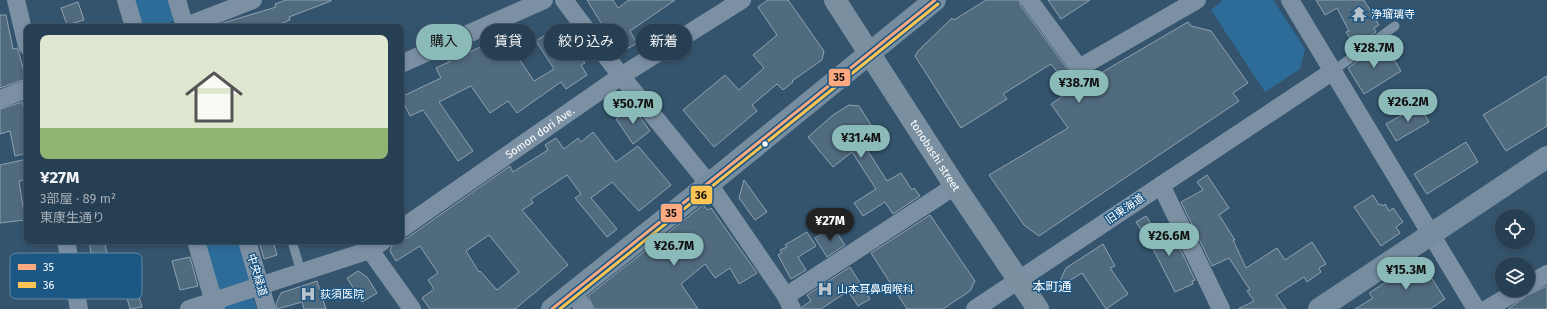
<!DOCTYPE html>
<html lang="ja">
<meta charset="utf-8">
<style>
:root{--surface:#273f52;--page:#334a5c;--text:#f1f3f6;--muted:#a4afb8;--line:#435869;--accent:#8bbbb9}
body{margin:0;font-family:"Fira Sans","Noto Sans JP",sans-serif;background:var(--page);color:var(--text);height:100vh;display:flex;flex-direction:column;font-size:15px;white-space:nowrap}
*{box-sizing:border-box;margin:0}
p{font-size:13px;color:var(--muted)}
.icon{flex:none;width:22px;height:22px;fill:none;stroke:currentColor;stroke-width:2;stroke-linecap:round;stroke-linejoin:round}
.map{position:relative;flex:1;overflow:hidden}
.details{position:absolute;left:24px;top:24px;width:380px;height:220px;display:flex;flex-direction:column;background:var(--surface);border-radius:8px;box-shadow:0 2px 6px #0003,0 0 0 1px var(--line)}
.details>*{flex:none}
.hud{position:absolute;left:416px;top:24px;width:380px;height:36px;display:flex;gap:8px}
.tools{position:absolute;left:1495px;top:209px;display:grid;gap:8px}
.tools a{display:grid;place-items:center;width:40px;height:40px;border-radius:50%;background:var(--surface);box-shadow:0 2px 6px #0003,0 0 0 1px var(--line);font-size:20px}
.price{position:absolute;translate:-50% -34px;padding:0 9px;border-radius:14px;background:var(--accent);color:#111;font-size:13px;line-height:26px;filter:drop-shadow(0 1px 2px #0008)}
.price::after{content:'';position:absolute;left:50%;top:24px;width:12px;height:9px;margin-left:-6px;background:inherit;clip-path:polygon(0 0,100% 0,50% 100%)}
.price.current{background:#222;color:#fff}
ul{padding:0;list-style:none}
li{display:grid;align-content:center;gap:8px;height:212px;padding:0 16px}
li+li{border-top:1px solid var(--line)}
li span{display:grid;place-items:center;height:124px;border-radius:8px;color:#555}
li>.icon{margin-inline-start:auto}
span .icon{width:72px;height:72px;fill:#fffc;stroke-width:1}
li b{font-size:17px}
.tag{padding:0 14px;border-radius:18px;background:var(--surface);box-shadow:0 2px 6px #0003,0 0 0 1px var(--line);font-size:14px;line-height:36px}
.tag.current{background:var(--accent);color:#111}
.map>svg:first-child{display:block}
.green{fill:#2d6c99}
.building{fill:#506a7e;stroke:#8ea2b1;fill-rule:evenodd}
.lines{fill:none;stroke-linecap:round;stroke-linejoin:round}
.lane{stroke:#7b90a3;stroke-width:9}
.street{stroke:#7b90a3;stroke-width:18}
.secondary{stroke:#758d9f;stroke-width:22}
.primary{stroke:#7a90a0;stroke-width:22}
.bus-1-casing{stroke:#1d5784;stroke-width:6}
.bus-2-casing{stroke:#1d5784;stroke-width:6}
.bus-1{stroke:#ffa980;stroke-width:3}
.bus-2{stroke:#fcc553;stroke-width:3}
.bus-dot{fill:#fff;stroke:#1d5784;stroke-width:1.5}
.labels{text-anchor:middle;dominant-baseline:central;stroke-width:3;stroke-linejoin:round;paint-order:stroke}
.poi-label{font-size:11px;fill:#fff;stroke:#1d5784;text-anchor:start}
.street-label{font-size:11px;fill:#fff;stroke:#1d5784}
.quarter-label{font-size:13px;fill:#fff;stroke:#1d5784}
.key{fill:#1d5784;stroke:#6189a9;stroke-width:1}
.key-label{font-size:11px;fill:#fff}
.line-badge{stroke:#1d5784;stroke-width:1.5}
.pale-badge-label{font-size:11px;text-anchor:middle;font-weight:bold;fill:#111}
</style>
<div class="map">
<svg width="1547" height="309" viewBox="0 0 1547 309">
<rect width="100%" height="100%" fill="#34546d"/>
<path class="green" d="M131,0H171L176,18C166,29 152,27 139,27Z
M1223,0H1273L1305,49L1300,69L1265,92L1211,10Z
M202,241H241L251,276L247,284L224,291L216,289Z
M253,297L257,309H222L224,303Z"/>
<path class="building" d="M286,0H331V1L289,17L290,20L272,27H220V24L276,7L275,4Z
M587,0H613L618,8L629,0H675L630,31L637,43L629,48H624L607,23L603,26Z
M768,0H788L824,51L822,60L792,81L793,82L783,90L777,84L752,105L757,111L714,147L683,110L725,75L739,90L764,68L753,55L777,35L758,7Z
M986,0H1019L1021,6L1071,74L1078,78L1082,84L1188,22L1191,26L1211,31L1248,83L1233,93L1239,101L1039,236L1024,225L989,175L1068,128L1051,104L1072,90L1051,64L1003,94L1007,99L961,128L915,56L918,51L952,18L954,20Z
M1048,0H1090L1061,19Z
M1316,0H1364L1379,25L1374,28L1376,32L1356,47L1346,32L1349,31L1337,8L1325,15Z
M78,2L84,20L67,25L61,8Z
M0,15H6L13,49L17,48L19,53L26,79L0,88Z
M563,29L585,63L581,65L587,75L566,89L561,82L517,113L508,101L490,113L471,86L439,102L473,151L458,161L423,110L410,116L401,97L441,78L436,68L495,40L498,46L520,34L527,47L515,53L534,81L554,69L536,41L548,33L550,36Z
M1383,42L1401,71L1364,94L1348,68Z
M1547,76V126L1506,151L1483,115Z
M22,102L27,119L25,120L27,131V153L15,156L10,131L0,134V109Z
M849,105L859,106L871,125L857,134L887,181L901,173L912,190L914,188L920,196L893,214L885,202L863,216L854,203L876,189L852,152L833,167L808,137L833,115Z
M1419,105L1429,122L1396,141L1386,124Z
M633,107L650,131L633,144L616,119Z
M593,132L616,162L638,146L671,185L639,211L612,182L591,198L617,229L607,237L575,198L581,194L567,175L531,199L533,203L522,210L568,265L515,309H430L422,298L434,289L428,280L438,273L420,246L396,261L390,251L393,243L407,238L510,166L513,172L548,150L545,145L556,138L564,149L578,138L581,142ZM489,235L519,272L497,290L480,271L479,272L466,251Z
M1466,142L1478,162L1427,194L1414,174Z
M27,159V179L19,181L25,220L0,223V165Z
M1207,175L1229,208L1219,215L1235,240H1233L1246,268L1277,248L1285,260L1312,242L1326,264L1319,268L1321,272L1307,282L1304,277L1276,295L1286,309H1238L1254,301L1247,291L1250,290L1229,258L1212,266L1181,202L1203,190L1197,182Z
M744,180L767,212L755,220L739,198Z
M1373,195L1379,205L1381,204L1383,206L1385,204L1389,211L1393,208L1403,222L1396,227L1400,233L1381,246L1354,207Z
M703,205L708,210L711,208L757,273L739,284L730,268L715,278L705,264L681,284L698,309H594L588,296Z
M930,215L975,281L970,291L943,309H907L871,253Z
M1146,216L1165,246L1176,240L1195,280L1192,281L1193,284L1175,292L1150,243L1136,222Z
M833,227L845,245L827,257L815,238Z
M807,232L816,246L798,257L806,270L791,279L778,255L782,253L780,250L787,247L785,245Z
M89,241H104L111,269L94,271Z
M259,241H273L277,255L264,259Z
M1103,244L1115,266L1110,268L1128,294L1106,309L1082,273L1056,289L1066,268Z
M190,257L198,286L180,290L172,261Z
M1420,260L1445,299L1430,309H1355L1373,298L1369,293Z
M850,267L870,299L858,306L848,291L821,309H802V307L811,301L807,295Z
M358,271L367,277L377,293L362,302L347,278Z
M317,281L326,309H304L302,302L277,309L276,304L281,293Z
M1547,286V309H1508L1528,295Z
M138,294L142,307L130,309L127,298Z"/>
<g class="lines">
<path class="lane" d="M1333,71L1395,26
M292,241L301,272"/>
<g class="street">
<path d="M16,0L27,46"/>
<path d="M126,0L134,27"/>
<path d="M177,0L185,27"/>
<path d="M564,0L621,76L709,184L786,296L792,309"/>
<path d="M1029,0L1079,68L1197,0"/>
<path d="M1290,0L1476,309"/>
<path d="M184,27L253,0"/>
<path d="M401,64L544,0"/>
<path d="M0,99L27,89"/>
<path d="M1161,185L1221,309"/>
<path id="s1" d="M401,229L621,76L742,0"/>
<path d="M66,241L79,309"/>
<path d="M196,241L216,309"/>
<path d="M247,241L267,309"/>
<path d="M368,241L370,250L412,309"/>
<path d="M1528,285L1547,274"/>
<path d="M573,292L584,309"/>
<path d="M786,296L955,186"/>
<path d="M189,309L370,250L383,241"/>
<path d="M975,309L1333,71"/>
<path d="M1487,309L1519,290"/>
</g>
<path class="secondary" d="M552,309L709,184L935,0
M1319,309L1547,157"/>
<path class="primary" id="s2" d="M835,0L955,186L1038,309"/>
<g class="bus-1-casing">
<path id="bus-1" d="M552,309L935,0"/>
</g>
<g class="bus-2-casing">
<path id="bus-2" d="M560,309L938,4"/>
</g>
<use href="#bus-1" class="bus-1"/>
<use href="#bus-2" class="bus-2"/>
</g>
<defs>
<g id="temple-bare" transform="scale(1.2)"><path d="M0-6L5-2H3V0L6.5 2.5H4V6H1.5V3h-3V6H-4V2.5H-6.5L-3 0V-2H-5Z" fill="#b8c3cc" stroke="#1d5784" stroke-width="2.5" paint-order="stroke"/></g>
<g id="hospital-bare" transform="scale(1.2)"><path d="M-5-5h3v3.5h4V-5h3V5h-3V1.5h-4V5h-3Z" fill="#b8c3cc" stroke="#1d5784" stroke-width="2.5" paint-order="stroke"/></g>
</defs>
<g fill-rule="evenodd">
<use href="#temple-bare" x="1359" y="14"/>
<use href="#hospital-bare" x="825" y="289"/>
<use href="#hospital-bare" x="308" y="294"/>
</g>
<circle class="bus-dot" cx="765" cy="144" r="3.5"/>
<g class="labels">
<g class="poi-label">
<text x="1371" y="14">浄瑠璃寺</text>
<text x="837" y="289">山本耳鼻咽喉科</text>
<text x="320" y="294">荻須医院</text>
</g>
<g class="street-label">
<text stroke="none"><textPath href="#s1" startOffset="169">Somon dori Ave.</textPath></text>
<text stroke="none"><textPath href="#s2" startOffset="185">tonobashi street</textPath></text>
<text transform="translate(1125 209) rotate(-34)">旧東海道</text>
<text transform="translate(257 275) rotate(73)">中央緑道</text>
</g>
<g class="quarter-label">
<text x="1052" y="286">本町通</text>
</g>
</g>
<rect x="10" y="253" width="132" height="46" rx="6" class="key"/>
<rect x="18" y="264" width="18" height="6" fill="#ffa980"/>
<rect x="18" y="282" width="18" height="6" fill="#fcc553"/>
<g class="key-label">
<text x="43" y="271">35</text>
<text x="43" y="289">36</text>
</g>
<g class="line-badge">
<rect x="828" y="68" width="23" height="19" rx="4" fill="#ffa980"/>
<rect x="690" y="185" width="23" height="20" rx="4" fill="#fcc553"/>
<rect x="660" y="203" width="23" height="20" rx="4" fill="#ffa980"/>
</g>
<g class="pale-badge-label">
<text x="839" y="81">35</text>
<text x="701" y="199">36</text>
<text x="671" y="217">35</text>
</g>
</svg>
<div class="tools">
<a><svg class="icon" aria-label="locate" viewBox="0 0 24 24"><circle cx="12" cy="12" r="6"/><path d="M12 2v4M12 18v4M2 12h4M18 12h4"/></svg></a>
<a><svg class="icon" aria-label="layers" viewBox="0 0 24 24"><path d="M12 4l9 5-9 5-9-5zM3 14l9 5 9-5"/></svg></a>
</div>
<b class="price" style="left:1374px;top:69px">¥28.7M</b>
<b class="price" style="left:1079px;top:104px">¥38.7M</b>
<b class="price" style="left:1408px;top:123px">¥26.2M</b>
<b class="price" style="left:633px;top:125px">¥50.7M</b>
<b class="price" style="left:861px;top:159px">¥31.4M</b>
<b class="price current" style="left:830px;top:242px">¥27M</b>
<b class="price" style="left:1169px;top:257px">¥26.6M</b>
<b class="price" style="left:674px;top:267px">¥26.7M</b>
<b class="price" style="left:1406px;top:291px">¥15.3M</b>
<div class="hud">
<a class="tag current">購入</a>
<a class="tag">賃貸</a>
<a class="tag">絞り込み</a>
<a class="tag">新着</a>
</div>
<section class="details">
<ul>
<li><span style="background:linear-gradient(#dfe7d0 75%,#8fb573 0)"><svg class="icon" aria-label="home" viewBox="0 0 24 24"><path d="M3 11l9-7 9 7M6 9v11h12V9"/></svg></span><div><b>¥27M</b><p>3部屋 · 89 m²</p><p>東康生通り</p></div></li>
</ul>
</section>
</div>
